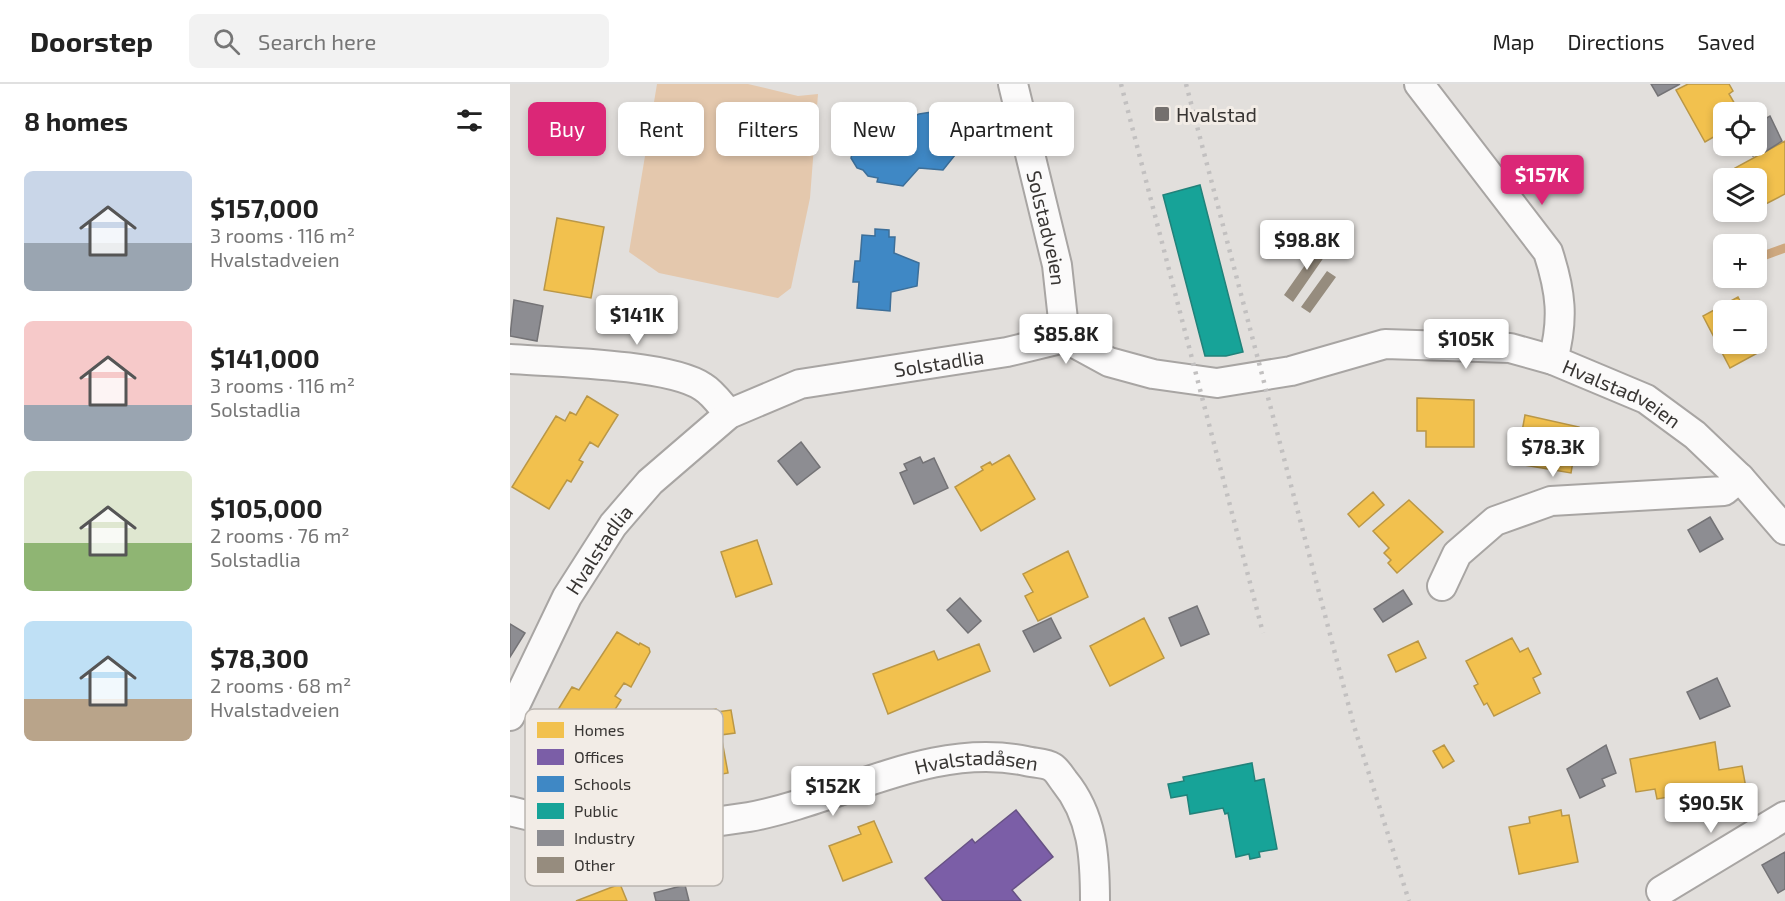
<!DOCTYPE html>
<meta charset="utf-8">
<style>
:root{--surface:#fff;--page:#f2f2f2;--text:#222;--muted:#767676;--line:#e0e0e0;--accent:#db2777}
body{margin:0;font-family:"Exo 2",sans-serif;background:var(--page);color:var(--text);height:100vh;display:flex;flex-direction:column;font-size:22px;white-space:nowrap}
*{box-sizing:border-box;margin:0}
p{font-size:20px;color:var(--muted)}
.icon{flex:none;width:33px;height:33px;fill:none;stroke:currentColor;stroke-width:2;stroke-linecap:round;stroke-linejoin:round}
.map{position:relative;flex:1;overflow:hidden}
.details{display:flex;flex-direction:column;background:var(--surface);width:510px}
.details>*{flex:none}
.banner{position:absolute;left:18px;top:18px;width:570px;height:54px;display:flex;gap:12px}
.fabs{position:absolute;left:1203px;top:18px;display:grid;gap:12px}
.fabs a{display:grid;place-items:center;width:54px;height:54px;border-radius:9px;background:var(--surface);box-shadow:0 3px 9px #0003;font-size:30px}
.price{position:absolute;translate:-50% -51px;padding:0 14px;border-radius:6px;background:#fff;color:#222;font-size:20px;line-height:39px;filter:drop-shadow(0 2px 3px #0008)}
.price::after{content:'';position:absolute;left:50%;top:36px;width:18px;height:14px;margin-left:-9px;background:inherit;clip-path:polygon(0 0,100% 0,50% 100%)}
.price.active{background:var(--accent);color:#fff}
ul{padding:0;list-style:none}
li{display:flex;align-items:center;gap:18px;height:150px;padding:0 24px}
li span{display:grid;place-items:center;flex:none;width:168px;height:120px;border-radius:9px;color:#555}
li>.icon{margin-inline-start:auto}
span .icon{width:72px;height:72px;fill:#fffc;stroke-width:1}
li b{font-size:26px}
h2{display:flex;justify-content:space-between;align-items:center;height:72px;padding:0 24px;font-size:26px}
.chip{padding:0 21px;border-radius:9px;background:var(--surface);box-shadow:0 3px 9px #0003;font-size:21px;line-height:54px}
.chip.active{background:var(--accent);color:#fff}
header{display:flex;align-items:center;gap:36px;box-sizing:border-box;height:84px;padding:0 30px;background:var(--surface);border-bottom:2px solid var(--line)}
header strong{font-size:28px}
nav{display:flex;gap:33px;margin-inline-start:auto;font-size:21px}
.search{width:420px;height:54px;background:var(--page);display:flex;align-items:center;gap:15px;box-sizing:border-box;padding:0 21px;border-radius:9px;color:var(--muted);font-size:22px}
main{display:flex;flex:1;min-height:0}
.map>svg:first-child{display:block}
.green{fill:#e4c8ad}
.homes{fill:#f2c14e;stroke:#ba9746;stroke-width:1.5}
.offices{fill:#7b5ea7;stroke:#675284;stroke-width:1.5}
.schools{fill:#3f88c5;stroke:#3d6f99;stroke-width:1.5}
.public{fill:#17a398;stroke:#21827a;stroke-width:1.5}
.industry{fill:#8d8d92;stroke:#747376;stroke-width:1.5}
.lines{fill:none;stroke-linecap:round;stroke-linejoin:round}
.stream{stroke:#cea87f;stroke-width:9}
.building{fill:#968c7e}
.minor-casing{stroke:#a8a5a3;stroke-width:32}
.minor{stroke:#fbfafa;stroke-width:28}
.rail{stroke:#c2c0c0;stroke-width:4.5;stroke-dasharray:3 6;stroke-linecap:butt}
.poi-dot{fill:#74706e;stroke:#f2ece6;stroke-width:2}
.labels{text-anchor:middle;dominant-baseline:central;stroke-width:6;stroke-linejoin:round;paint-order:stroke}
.poi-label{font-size:20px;fill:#383533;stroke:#f2ece6;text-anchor:start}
.street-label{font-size:20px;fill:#383533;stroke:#f2ece6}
.key{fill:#f2ece6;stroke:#bab5b0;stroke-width:1.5}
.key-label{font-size:16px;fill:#383533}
</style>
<header>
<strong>Doorstep</strong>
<div class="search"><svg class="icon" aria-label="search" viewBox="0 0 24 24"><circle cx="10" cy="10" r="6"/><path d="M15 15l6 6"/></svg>Search here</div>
<nav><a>Map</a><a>Directions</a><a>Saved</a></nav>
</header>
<main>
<section class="details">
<h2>8 homes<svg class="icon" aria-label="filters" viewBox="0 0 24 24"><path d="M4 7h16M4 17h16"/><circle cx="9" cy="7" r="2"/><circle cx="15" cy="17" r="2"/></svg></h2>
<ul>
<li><span style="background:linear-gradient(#c9d6e8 60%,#9aa5b1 0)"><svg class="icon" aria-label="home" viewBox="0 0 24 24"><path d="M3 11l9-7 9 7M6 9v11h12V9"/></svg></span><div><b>$157,000</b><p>3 rooms · 116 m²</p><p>Hvalstadveien</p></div></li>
<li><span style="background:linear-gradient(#f6c9c9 70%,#9aa5b1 0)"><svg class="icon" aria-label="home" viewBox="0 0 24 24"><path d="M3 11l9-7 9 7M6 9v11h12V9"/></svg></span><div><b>$141,000</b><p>3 rooms · 116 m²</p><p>Solstadlia</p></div></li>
<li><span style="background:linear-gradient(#dfe7d0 60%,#8fb573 0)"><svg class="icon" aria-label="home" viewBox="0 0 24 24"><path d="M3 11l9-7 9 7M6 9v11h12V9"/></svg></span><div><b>$105,000</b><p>2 rooms · 76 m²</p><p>Solstadlia</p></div></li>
<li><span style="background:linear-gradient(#bfe0f5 65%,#b9a48a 0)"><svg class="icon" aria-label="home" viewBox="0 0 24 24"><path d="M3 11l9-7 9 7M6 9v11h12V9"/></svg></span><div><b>$78,300</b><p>2 rooms · 68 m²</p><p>Hvalstadveien</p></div></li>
</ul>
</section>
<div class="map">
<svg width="1275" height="817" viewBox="0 0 1275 817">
<rect width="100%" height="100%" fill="#e2dfdc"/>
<path class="green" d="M147,0H238L288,12L308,10L300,114L281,204L268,214L149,189L119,168Z"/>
<path class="homes" d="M1178,0H1219L1223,7L1219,10L1229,27L1214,28V47L1195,58L1166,6Z
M1275,57V110L1246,125V94H1230L1225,84Z
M47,134L94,143L81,214L34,206Z
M1228,213L1235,226H1214V260H1246V248L1255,265L1220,284L1193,232Z
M77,312L108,331L88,363L80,358L69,376L73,378L61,398L57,396L39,425L2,403L46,332L55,337L60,328L66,331Z
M907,314L964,316V363H916V347H907Z
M1015,331L1069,343L1061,389L1014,381L1017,365L1009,364Z
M499,371L525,415L471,447L445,403L473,386L471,383L480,378L482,381Z
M863,408L874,421L849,443L838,430Z
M899,416L933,448L887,489L878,479L881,476L874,469L879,464L863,447Z
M247,456L262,500L226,513L211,468Z
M558,467L578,513L528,537L515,512L523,508L513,490Z
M634,534L654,574L600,602L580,562Z
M107,548L129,561L130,559L139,564L140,568L121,603L114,599L105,612L111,616L101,632L96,629L83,651L46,629L62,603L69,606Z
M1002,554L1010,568L1018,564L1031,590L1023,594L1030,609L984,632L977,619L974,621L964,602L968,600L956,577Z
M908,557L916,574L886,588L878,571Z
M469,560L480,587L378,630L363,590L424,567L428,576Z
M206,625L207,628L221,626L225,649L211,651L218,689L169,698L166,681L140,687L131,638Z
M1205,658L1209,686L1232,682L1240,726L1199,733L1195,707L1147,715L1145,705L1126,708L1120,675Z
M934,661L944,677L933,684L923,667Z
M1051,726L1052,732L1059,731L1068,778L1009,790L999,743L1020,739L1019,733Z
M364,737L382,778L333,797L319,762L351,750L348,743Z
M110,800L117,817H66Z"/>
<path class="offices" d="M506,726L543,773L502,806L511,817H433L415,794L462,755L465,759Z"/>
<path class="schools" d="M447,24L453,55L447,64L449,66L433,86L409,84L393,102L367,98L368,94L358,92L353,86L347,84L341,74L343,65L372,45L409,30Z
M365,145L379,146V153H385L384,169L409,179L407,202L381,208L380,227L347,224L349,198H343L345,177H350L352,151L365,152Z"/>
<path class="public" d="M690,101L733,268L716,272H695L653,111Z
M742,679L745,697L754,695L767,765L749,768L750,773L740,775L739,770L726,773L718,729L715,730L713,724L680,730L677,711L661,714L658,700L674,697L673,693Z"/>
<path class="industry" d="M1141,0H1170L1148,12Z
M1260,32L1272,57L1255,68L1254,66L1243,72L1237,62H1246V40Z
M4,216L33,222L27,257L0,252Z
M291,358L310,383L287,401L268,377Z
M410,373L413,379L424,374L438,404L404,420L390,389L397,386L394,380Z
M1200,433L1213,455L1190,468L1178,446Z
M893,506L902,520L873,538L864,525Z
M450,514L471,537L458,549L437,526Z
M687,522L699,550L671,562L659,534Z
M541,534L551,554L524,568L513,547Z
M0,540L15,549L0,573Z
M1207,594L1220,622L1190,635L1177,608Z
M1096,661L1106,689L1092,695L1095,702L1070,714L1057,685Z
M1275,768V805L1268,809L1252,781Z
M175,801L179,817H146L144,809Z"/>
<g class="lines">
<path class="stream" d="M1253,172L1275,164"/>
</g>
<path class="building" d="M812,157L821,163L783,218L774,211Z
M817,187L826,193L800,229L791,223Z"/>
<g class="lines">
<g class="minor-casing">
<g id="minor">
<path id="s1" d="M503,0L547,181L555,254"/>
<path d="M909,0L1038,168C1051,208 1054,235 1043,276"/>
<path d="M0,275C44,278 159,280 193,303C203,309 211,321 219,330"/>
<path d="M932,502L947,470L985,437L1041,417L1214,407L1230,394"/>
<path id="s2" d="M0,632L57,513L103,441L140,398L219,330L290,300L497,268L555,254L599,278L643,290L707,299L781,287L875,260L1000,264L1043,276L1136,315L1185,351L1230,394L1275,446"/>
<path id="s3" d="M0,727C70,746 167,745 239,733C331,716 421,657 516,677C523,679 536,679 542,683C547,686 551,693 554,697C583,732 585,774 585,817"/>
<path d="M1151,807L1275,732"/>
</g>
</g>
<use href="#minor" class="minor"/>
<path class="rail" d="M611,0L753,549
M676,0L844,642L899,817"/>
</g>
<rect class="poi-dot" x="644" y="22" width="16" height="16" rx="3"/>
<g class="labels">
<g class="poi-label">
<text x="666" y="30">Hvalstad</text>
</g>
<g class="street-label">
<text stroke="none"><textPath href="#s1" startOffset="148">Solstadveien</textPath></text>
<text stroke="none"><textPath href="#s2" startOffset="596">Solstadlia</textPath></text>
<text stroke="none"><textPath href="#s2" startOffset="1304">Hvalstadveien</textPath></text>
<text stroke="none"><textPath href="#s2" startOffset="189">Hvalstadlia</textPath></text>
<text stroke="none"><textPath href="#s3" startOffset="476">Hvalstadåsen</textPath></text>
</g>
</g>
<rect x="15" y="625" width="198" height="177" rx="9" class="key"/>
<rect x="27" y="638" width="27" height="16" fill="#f2c14e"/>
<rect x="27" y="665" width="27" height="16" fill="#7b5ea7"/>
<rect x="27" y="692" width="27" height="16" fill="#3f88c5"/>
<rect x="27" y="719" width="27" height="16" fill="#17a398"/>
<rect x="27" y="746" width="27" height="16" fill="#8d8d92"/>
<rect x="27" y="773" width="27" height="16" fill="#968c7e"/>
<g class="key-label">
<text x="64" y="652">Homes</text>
<text x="64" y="679">Offices</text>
<text x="64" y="706">Schools</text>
<text x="64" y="733">Public</text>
<text x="64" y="760">Industry</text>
<text x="64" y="787">Other</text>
</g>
</svg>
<div class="fabs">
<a><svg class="icon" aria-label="locate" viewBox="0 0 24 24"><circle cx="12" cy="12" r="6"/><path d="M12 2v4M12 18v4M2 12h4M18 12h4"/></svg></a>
<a><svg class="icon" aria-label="layers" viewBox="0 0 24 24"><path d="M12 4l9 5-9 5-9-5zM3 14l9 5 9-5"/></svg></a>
<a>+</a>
<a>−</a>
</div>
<b class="price active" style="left:1032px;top:122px">$157K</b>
<b class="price" style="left:797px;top:187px">$98.8K</b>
<b class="price" style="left:127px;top:262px">$141K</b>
<b class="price" style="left:556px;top:281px">$85.8K</b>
<b class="price" style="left:956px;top:286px">$105K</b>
<b class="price" style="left:1043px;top:394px">$78.3K</b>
<b class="price" style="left:323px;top:733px">$152K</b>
<b class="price" style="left:1201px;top:750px">$90.5K</b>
<div class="banner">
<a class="chip active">Buy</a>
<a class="chip">Rent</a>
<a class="chip">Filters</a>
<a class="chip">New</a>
<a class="chip">Apartment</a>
</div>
</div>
</main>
